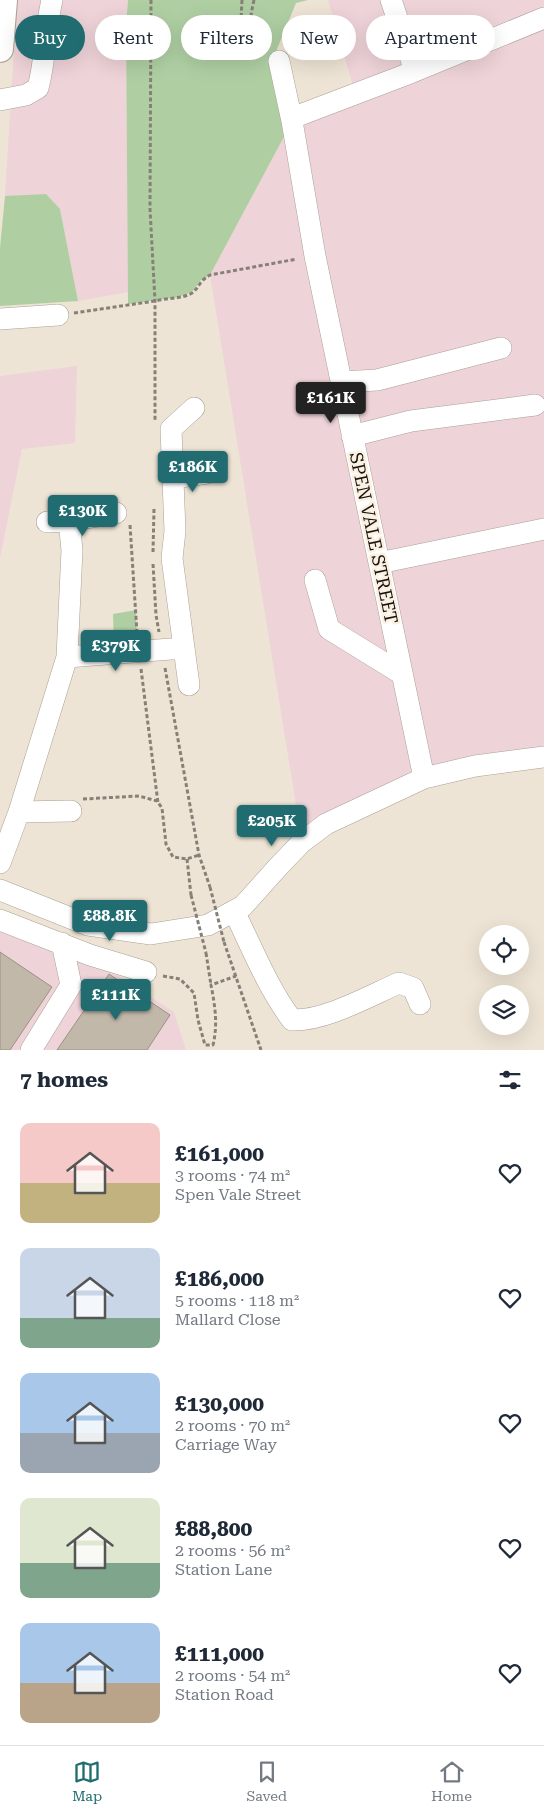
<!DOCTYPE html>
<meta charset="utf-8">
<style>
:root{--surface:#fff;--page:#f6f6f7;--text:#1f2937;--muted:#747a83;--line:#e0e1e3;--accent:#206c71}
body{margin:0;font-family:"Roboto Serif",serif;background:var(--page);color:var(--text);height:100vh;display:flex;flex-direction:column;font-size:19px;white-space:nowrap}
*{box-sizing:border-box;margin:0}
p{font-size:16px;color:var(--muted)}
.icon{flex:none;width:28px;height:28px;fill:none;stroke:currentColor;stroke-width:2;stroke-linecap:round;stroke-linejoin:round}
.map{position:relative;height:1050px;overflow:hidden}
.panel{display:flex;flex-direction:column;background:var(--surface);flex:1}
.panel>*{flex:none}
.hud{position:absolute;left:15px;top:15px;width:515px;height:45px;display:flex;gap:10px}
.tools{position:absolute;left:479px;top:925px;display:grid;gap:10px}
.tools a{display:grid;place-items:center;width:50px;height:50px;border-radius:50%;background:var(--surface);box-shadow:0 5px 20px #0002;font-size:25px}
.price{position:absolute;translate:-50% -42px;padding:0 11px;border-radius:5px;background:var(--accent);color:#fff;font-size:16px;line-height:32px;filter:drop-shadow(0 1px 2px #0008)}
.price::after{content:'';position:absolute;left:50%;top:30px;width:15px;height:11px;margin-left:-8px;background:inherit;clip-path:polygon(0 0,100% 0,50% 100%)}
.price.on{background:#222;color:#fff}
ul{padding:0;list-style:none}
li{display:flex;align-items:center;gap:15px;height:125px;padding:0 20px}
li span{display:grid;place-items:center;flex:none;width:140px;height:100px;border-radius:10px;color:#555}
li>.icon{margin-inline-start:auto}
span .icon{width:60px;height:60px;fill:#fffc;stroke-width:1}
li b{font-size:21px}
h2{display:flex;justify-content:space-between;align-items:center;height:60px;padding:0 20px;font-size:21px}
.tag{padding:0 18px;border-radius:22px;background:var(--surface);box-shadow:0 5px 20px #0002;font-size:18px;line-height:45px}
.tag.on{background:var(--accent);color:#fff}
.dock{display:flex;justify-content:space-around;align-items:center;height:70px;border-top:1px solid var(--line);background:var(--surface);font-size:14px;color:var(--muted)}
.dock a{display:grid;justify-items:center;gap:2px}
.dock .on{color:var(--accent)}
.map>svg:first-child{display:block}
.industrial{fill:#eed3d8}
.green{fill:#afcfa3}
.building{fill:#c2b8aa;stroke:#9b9184}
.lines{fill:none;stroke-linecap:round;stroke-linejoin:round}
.minor-casing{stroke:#aaa193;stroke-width:22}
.major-casing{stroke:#aaa193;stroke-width:28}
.path{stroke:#868076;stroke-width:3;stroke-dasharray:4 2.5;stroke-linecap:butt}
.minor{stroke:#fff;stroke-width:21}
.major{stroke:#fff;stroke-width:26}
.path-bridge{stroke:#868076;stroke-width:3;stroke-dasharray:4 2.5;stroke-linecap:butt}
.labels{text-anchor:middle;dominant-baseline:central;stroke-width:5;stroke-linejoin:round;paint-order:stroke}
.street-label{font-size:18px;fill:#17140f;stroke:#fbf1e2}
</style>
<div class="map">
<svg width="544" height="1050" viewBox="0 0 544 1050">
<rect width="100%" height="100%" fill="#ede4d5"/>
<path class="industrial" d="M17,0H128L126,25L128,292L78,301L60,209L5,196Z
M328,0H544V757L475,766L302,842L210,275L292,121L356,96Z
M77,366L75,443L22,449L0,558V376Z
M0,921L103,966L174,1012L186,1050H0Z"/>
<path class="green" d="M128,0H308L296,3L270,66L287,131L210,275L201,280L192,292L178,297L128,304L126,25Z
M46,194L60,209L78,301L0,306V248L5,196Z
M136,610L137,643L114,646L113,614Z"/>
<path class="building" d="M0,952L52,987L10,1050H0Z
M109,974L170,1015L147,1050H57Z"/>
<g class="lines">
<g class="minor-casing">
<path id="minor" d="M391,0L415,71
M279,61L292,121L315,256L424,778
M0,100L26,95L38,88C46,58 45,29 52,0
M292,118L405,75L544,18
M0,319L58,315
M341,382L377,380L501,348
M352,436L411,421L535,405
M173,478L207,473
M47,522L69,521L116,513
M379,563L544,529
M315,580L329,629L402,674
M184,648L189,685
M67,657L184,648L172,558L175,531L171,429L194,408
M19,812L71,811
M0,863L19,812L67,657L72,550L69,521
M0,890L88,925L151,934L208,925L243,906L278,867L302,842L326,824L424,778L475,766L544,757
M234,911C252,948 268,988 292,1020C325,1021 369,996 399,983L413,988L420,1004
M0,920L90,955L146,972
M31,1050L71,985L62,943"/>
</g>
<g class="major-casing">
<path id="major" d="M0,49L4,0"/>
</g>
<path class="path" d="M151,0L150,209L155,301V420
M242,0L241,19L246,25H249
M254,0C250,19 245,38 264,51
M74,313L155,301C166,298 182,299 192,293C199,288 199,281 210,275L297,259
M130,525L137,633
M153,552L154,509
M153,564L156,615L159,632
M165,668L199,855L210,887
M141,669L158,803
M83,799L139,796L157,801L162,808L166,844L173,857L187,859L199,855
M187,859L191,895
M224,942L261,1050
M206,953L211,985
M163,976L180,979L194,993L198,1020L205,1045H213C218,1024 215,1006 211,985L236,976"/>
<use href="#minor" class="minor"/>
<use href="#major" class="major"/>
<path class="path-bridge" d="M210,887L224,942
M191,895L206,953"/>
</g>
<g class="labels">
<g class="street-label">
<text transform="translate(374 538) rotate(78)">SPEN VALE STREET</text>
</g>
</g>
</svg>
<div class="tools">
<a><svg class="icon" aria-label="locate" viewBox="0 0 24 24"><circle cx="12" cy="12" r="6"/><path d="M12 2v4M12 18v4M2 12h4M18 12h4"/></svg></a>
<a><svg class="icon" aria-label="layers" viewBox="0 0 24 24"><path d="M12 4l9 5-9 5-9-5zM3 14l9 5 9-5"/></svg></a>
</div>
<b class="price on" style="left:331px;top:424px">£161K</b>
<b class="price" style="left:193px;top:493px">£186K</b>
<b class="price" style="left:83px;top:537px">£130K</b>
<b class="price" style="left:116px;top:672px">£379K</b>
<b class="price" style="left:272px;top:847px">£205K</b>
<b class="price" style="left:110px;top:942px">£88.8K</b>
<b class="price" style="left:116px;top:1021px">£111K</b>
<div class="hud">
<a class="tag on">Buy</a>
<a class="tag">Rent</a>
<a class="tag">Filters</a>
<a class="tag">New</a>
<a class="tag">Apartment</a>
</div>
</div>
<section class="panel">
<h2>7 homes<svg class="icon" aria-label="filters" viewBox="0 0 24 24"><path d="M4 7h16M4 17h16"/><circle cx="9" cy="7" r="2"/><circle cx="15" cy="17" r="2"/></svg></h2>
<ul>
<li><span style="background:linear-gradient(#f6c9c9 60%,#c2b280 0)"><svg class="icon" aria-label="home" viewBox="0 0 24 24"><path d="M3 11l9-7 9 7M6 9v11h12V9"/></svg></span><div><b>£161,000</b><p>3 rooms · 74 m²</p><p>Spen Vale Street</p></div><svg class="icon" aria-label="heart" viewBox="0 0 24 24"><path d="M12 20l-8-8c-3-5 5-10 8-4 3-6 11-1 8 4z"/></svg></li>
<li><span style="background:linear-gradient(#c9d6e8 70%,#7fa58c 0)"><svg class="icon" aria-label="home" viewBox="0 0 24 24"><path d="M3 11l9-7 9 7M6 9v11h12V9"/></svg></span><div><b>£186,000</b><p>5 rooms · 118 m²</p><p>Mallard Close</p></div><svg class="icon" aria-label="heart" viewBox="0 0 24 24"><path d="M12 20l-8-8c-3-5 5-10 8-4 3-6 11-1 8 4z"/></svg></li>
<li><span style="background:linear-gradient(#a9c7e8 60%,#9aa5b1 0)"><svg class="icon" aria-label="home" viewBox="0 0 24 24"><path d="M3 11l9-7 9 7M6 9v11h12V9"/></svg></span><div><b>£130,000</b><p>2 rooms · 70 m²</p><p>Carriage Way</p></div><svg class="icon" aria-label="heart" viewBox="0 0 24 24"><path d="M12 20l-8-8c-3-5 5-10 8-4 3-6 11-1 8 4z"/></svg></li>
<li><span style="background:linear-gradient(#dfe7d0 65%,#7fa58c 0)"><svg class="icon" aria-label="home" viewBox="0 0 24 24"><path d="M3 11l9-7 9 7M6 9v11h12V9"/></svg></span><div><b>£88,800</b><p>2 rooms · 56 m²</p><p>Station Lane</p></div><svg class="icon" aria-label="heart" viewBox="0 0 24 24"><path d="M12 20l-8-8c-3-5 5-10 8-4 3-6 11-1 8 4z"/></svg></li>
<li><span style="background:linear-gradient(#a9c7e8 60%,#b9a48a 0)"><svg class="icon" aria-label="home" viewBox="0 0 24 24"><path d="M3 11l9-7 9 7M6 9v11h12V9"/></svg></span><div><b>£111,000</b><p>2 rooms · 54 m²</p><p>Station Road</p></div><svg class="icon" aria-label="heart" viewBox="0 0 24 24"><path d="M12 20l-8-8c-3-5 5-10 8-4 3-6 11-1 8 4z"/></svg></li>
</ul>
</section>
<nav class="dock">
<a class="on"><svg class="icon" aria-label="map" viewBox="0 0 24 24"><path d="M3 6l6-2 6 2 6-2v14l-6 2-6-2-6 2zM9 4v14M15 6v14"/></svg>Map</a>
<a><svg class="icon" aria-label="saved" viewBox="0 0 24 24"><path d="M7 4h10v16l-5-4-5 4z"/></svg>Saved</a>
<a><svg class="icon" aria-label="home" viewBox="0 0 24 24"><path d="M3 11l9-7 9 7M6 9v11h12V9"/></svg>Home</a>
</nav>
